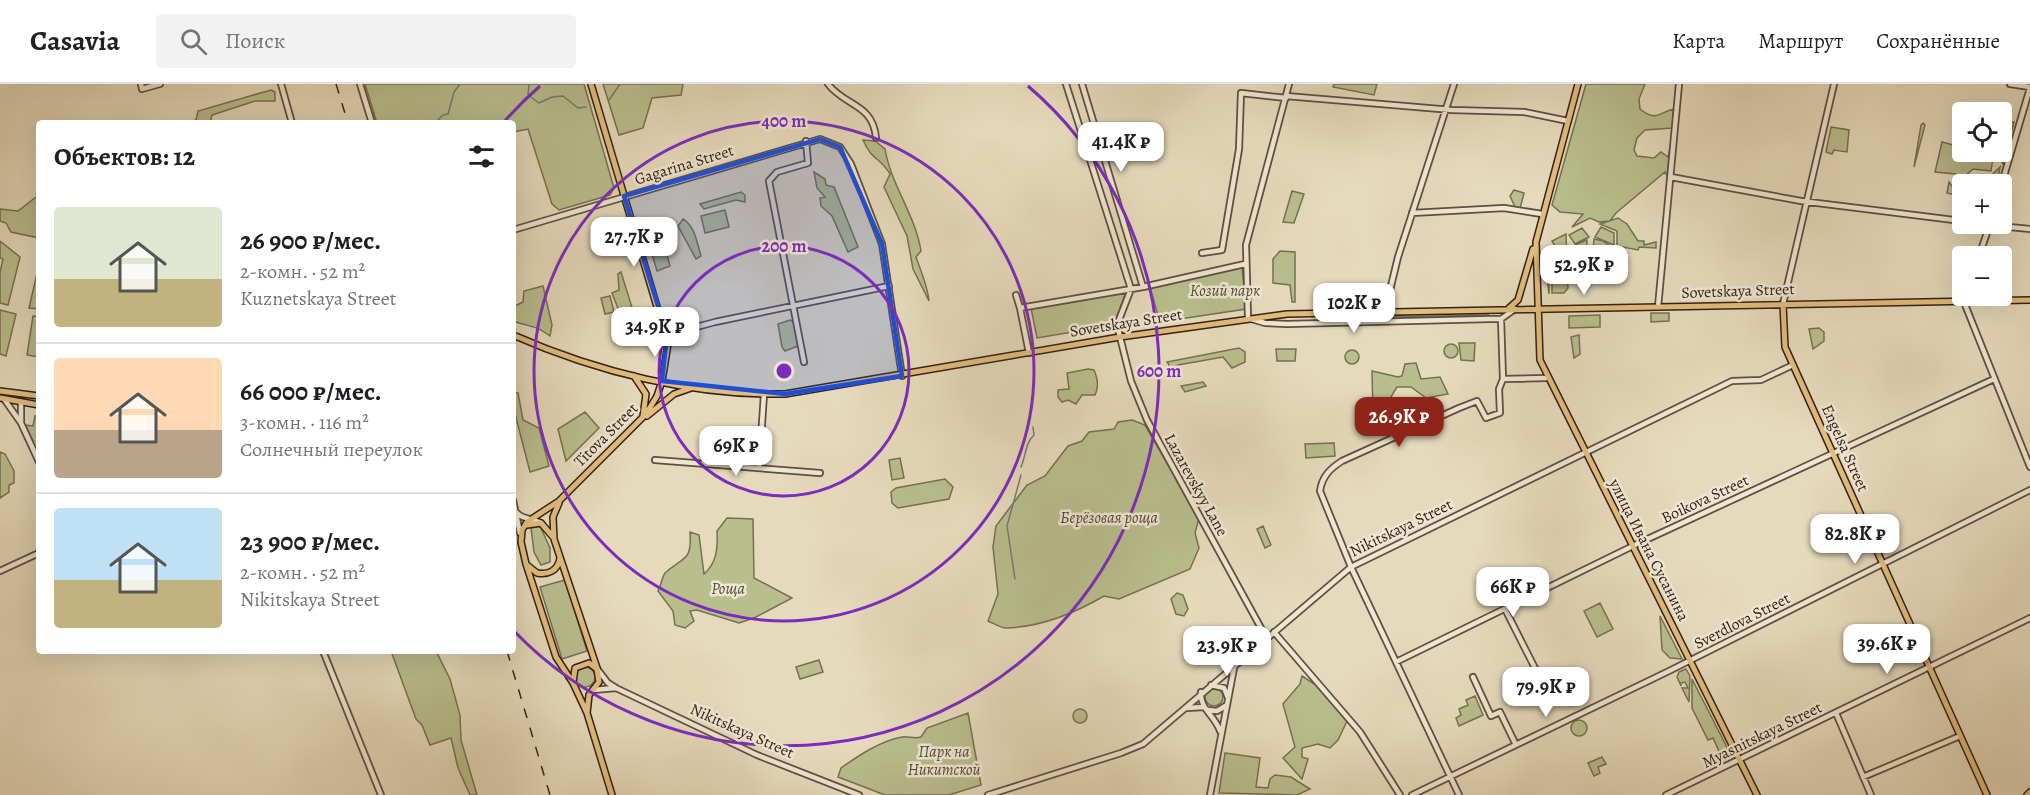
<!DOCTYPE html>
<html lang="ru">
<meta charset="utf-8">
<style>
:root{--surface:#fff;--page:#f2f2f2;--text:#202124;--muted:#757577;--line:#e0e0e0;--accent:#8f2418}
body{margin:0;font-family:Alegreya,serif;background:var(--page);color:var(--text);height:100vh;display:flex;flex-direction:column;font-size:22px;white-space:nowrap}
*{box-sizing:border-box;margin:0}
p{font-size:20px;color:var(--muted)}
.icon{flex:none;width:33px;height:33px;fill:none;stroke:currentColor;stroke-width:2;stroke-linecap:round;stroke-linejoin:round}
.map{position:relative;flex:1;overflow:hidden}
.side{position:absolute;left:36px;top:36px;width:480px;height:534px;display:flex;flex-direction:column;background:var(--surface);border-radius:6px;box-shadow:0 6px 24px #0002}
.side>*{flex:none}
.buttons{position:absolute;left:1952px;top:18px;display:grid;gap:12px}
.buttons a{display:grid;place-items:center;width:60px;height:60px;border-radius:6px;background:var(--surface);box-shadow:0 6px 24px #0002;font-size:30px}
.price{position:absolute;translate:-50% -51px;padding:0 14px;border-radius:12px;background:#fff;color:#222;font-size:20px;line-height:39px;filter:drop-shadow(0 2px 3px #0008)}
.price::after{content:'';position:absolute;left:50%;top:36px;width:18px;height:14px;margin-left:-9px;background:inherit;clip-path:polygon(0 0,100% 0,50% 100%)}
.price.selected{background:var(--accent);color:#fff}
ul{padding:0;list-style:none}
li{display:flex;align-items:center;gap:18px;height:150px;padding:0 18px}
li+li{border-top:2px solid var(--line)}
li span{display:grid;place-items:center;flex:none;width:168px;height:120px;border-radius:6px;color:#555}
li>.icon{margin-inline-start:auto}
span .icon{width:72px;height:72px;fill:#fffc;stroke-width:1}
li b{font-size:26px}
h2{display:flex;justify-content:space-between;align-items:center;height:72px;padding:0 18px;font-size:26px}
header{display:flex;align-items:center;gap:36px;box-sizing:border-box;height:84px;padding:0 30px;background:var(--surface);border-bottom:2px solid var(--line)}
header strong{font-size:28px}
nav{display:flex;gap:33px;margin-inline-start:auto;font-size:21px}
.search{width:420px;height:54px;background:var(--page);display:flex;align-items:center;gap:15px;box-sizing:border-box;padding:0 21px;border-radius:6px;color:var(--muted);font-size:22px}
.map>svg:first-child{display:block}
.green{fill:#b9be8d;stroke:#767052;stroke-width:1.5}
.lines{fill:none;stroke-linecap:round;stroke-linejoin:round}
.stream{stroke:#727b7a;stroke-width:1.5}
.minor-casing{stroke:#5f4f40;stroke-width:8}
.major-casing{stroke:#322117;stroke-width:8}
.minor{stroke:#efe7d3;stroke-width:4.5}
.major{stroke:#e3bd7e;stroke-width:5}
.rail{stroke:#322117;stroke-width:1.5;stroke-dasharray:10 10;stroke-linecap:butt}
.marked{fill:#1d4ed8;fill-opacity:0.2;stroke:#1d4ed8;stroke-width:4.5;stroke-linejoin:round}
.ring{fill:none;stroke:#7b2cbf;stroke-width:3}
.labels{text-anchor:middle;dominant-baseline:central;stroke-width:5;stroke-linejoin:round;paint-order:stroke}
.street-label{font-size:16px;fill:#322117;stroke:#efe7d3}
.park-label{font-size:16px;font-style:italic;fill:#544834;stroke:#efe7d3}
.centre{fill:#7b2cbf;stroke:#efe7d3;stroke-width:3}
.ring-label{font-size:18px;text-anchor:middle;font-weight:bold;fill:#7b2cbf;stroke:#efe7d3;stroke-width:5;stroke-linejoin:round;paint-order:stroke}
</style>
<header>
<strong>Casavia</strong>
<div class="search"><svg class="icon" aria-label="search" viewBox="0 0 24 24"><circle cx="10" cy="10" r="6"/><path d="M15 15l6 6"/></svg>Поиск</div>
<nav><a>Карта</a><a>Маршрут</a><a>Сохранённые</a></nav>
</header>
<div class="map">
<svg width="2030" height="711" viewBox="0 0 2030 711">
<rect width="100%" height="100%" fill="#e6dabc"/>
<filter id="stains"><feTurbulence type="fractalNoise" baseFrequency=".00333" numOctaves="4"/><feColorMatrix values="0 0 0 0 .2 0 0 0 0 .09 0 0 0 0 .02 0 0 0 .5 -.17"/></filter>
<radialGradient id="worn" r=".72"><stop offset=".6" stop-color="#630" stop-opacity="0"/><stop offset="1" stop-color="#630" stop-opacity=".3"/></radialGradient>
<path class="green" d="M365,0H584L614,104L610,111L559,126L552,120L528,45L513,48V39H377Z
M603,0H683L681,11L652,14L643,44L619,51Z
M1334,0H1377L1374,11L1333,3Z
M1586,0H1645L1639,15L1640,25C1657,39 1661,27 1674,25L1672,44L1645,46L1637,54L1634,66L1637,72L1654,74L1661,68L1668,73L1672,57L1668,94L1665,88L1616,129L1610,137L1599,138L1590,134L1572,143L1583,130L1560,128L1552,121Z
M271,6L275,8V17H255L212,31L210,39H187L196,36L198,27Z
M2008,38H2014L2003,80L1999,74L2001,40Z
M1923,39L1925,41L1914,83L1921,41Z
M1831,43L1849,46L1847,68L1834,66L1832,70L1826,68Z
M863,56L875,57L885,65C891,101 915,130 921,167L916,173C921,187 928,204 929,217L913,185L907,152L884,103L890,90C880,73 872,77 863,56Z
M1942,58L1957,62V68L1972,71L1974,68H1994L1991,87L1973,85L1966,91V100H1962V108L1956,90L1935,88Z
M2000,83L1997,100H1982Z
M814,88L825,95L826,101L834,103L858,163L848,168L832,132L821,122L820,114L825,113L817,104Z
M1949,98L1962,116L1953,124L1955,111L1947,109Z
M1514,106L1524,109L1520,125L1515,123L1510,112Z
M1292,107L1304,110L1294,139L1283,138Z
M741,108L745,111V118L736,116L704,125L700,120Z
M36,113H39V154L11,148L6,139L0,137V125L18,127Z
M725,126L729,143L705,149L701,132Z
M1618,134L1627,140L1638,157H1644V161L1656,158V164L1639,163L1638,166L1617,162V147L1600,140Z
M683,135C695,142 697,159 701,172L696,175L678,142Z
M1601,143L1614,149V161L1595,153Z
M1582,144L1589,153L1575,160L1569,151Z
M661,149L670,182L657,187L647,153Z
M1566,150L1567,179L1566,180L1552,157Z
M1594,155L1603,157L1614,165L1613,178L1592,177Z
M1587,156L1586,170L1570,169L1577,160Z
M0,157L20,173L8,221L0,219V188L3,175L0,174Z
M1548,166L1549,169V210L1544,167Z
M1280,167L1295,168V218H1292L1290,201L1273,199V175Z
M1552,169L1567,191L1568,204L1564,209H1552Z
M1569,171L1590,172L1591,177L1572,179Z
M1242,183L1246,225L1160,238L1150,204Z
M38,185L39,225L29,224Z
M621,188L638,243L622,235L612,209L619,206L618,190Z
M543,202L552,241L550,252C536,241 529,243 513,237V223L523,218L524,207Z
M1126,208L1115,238L1109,242L1037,254L1031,224Z
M610,212L614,228L605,230L601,214Z
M0,226L16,230L6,272L0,270Z
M1489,228L1488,231L1387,233L1391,230Z
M1651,229H1669V237L1651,238Z
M1600,231V243L1569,244V232Z
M33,232L39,233V273L27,271Z
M790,236L794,238L798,262L785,267L782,263L778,240Z
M1819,244L1824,248V257L1813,265L1809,245Z
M1579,251L1580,270L1574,274L1571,253Z
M1459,259H1475L1474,277L1461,276Z
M1444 267a7 7 0 1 1 14 0a7 7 0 1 1-14 0Z
M1239,264L1245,268V278L1232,284L1223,273L1178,281L1173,287L1167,278Z
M1276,265H1296L1295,277H1277Z
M1345 273a7 7 0 1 1 14 0a7 7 0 1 1-14 0Z
M1416,279L1421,295L1440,293L1448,310L1426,314L1411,303H1397L1386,321L1387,328L1373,330L1372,287L1398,293L1402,292L1405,280Z
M1088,285L1094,286C1098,295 1099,303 1095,311H1082L1076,320L1068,316L1062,318L1058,313V306L1069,305L1067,289Z
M1203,298L1206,302L1185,308L1181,302Z
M513,308L518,309L523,336L539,344L549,382L530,388L513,322Z
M585,328L599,344L566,377L558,345Z
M35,332L39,333L38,370L24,341L33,342Z
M1132,336L1145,341L1199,434L1195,449L1199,464L1190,485L1119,515L1104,512C1075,529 1040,543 1006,544C1001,544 993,539 988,537L998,510L993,463L996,442L1027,401L1045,392L1068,362L1082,357L1089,348L1114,345L1118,338Z
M1334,359L1335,372L1306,374L1305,360Z
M0,368L5,370L14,387V399L9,401V408L0,414Z
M900,374L904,394L892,396L889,376Z
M945,395L953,403L949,415L898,424L892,419L891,408L896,404Z
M727,434L753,435L754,494L792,514L754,534L739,539L697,526L690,527L694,537L685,544L675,541L673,527L658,507C661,502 662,493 665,489C684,472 692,478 690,448L699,451L704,490C717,479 718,463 717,447Z
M540,442L550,464V478L541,481L534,468L531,444Z
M1263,442L1271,461L1265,464L1257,445Z
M565,496L587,567L562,575L540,503Z
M1177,509L1183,511L1188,525L1184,532L1176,530L1171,515Z
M1600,519L1613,545L1597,553L1584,527Z
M1660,532L1682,575L1670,574L1662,566Z
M391,567H436L450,595L460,631L461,656L477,711H470L458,684L451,654L430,661L422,641L416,635Z
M819,576L823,588L800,595L796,583Z
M575 593a10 10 0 1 1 20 0a10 10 0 1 1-20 0Z
M1686,585L1690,592L1689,618L1682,604H1688L1685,598L1681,599V602L1677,593L1679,588Z
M1302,592L1316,601L1347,637L1338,656L1330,664L1318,660L1302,664V673L1308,675L1302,695L1283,674L1295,663L1283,620L1300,600Z
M1692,595L1733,675L1721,681L1718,676L1722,674L1713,654L1708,656L1692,624Z
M1205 613a9 9 0 1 1 18 0a9 9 0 1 1-18 0Z
M1475,612L1483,631L1459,642L1456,634L1461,631L1459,625L1468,621L1466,616Z
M1073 632a7 7 0 1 1 14 0a7 7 0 1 1-14 0Z
M968,629L981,701L949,711H885L838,693L841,684C858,672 880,657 902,653C908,652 914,655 921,653L927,644Z
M1571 644a8 8 0 1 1 16 0a8 8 0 1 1-16 0Z
M1225,669L1260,674L1256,703L1268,704L1270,695L1275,691L1291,693L1310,705L1297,711L1219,709Z
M1602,673L1606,680L1598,683L1600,689L1594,692L1588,679Z"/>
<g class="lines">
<path class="stream" d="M529,0L528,11L539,19L552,13L563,12L578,24L586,23
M609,16L620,0
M435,39L443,31L448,30L454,8L460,0
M1021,383C1026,372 1025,359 1034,351L1033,343
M1015,495L1007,442L1021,391"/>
<g class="minor-casing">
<path id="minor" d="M141,0L142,5L160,0
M281,0L292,39
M360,0L372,39
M828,0C844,22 873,19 876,54
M1066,0L1131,205L1117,241L1131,297L1147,336L1267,555
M1082,0L1143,203
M1289,0L1246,161L1248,234L1265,239L1287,240L1490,235H1501L1515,225
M2010,0L2030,3
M1286,12L1452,26L1524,28L1568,37
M1671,93L1801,117L1962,137
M2001,102L2030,4
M1412,129L1504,124L1542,130
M1979,140L2030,145
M513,146L820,55L840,63L851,80L882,160L902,292
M1202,169L1222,166L1239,65L1241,9L1286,14
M1979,172L1990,140
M1016,211L1020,224
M1967,212L1964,218L2030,383
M1783,220L1834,0
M1658,223L1679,0
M1385,227L1398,173L1454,0
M667,251L715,238L889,202
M1029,269L1020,224L1143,203L1245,180
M804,278L769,97L777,88L808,79L806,57
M1503,295L1547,294
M4,315L21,339L39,378
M21,318V339
M655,376L820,389
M759,384L764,310
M513,416L520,449
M517,429C523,436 533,434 541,439
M0,487L39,469
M1505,525L1543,600
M1274,548L1360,648L1400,711
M323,567L381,711
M1396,578L1639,459L1994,295
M598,586L608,599L616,604L757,671L859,711
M1473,593L1491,632L1500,628L1516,661
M1211,601L1224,604L1228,614
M593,606L616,604
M1201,608C1199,624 1216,633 1220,647
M1187,624L1204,623
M1208,626L1217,627L1227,621
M1836,629L1871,711
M1863,693L1960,652
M988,711L1121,669L1143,660L1351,483L1732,297L1761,296L1793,281
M1210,711L1234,584
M1412,711L1669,587L2030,406
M1459,711L1351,483L1320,407C1322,392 1331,384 1342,377L1459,324L1477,317L1486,334L1500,329L1499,305L1503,295L1501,235
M1666,711L2030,534"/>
</g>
<g class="major-casing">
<path id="major" d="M1578,0L1536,158L1540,276L1757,711
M1783,220L1785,263L1987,711
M1509,224L1518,216L1533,165
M513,251C597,288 693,312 785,310L1120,253L1287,230L2030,216
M634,292L646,310L643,332
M0,307L39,312
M0,314L39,321
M647,332L674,310L694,303
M559,419L553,433L554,455L597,584
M527,441L541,439L553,453
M527,481L537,489C548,491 558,487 560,474
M573,599L556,573L526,480L521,458L522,446L527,438L559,417L646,330L657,312L662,297L668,260L591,0
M587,629L573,599L575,584L589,579L597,585L599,598L589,611L587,629L612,711
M2027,711L2030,708"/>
</g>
<use href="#minor" class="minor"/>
<use href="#major" class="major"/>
<path class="rail" d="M336,0L348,39
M507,567L550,711"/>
</g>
<path class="marked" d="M820,55L840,63L882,160L902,292L785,310L662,297L667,251L624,112Z"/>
<g class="ring">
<circle cx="784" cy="287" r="125"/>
<circle cx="784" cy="287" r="250"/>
<path d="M503 39A375 375 0 0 1 540 2M1028 2A375 375 0 1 1 514 547"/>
</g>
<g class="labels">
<g class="street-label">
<text transform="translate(684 81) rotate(-17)">Gagarina Street</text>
<text transform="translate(1738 207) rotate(-2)">Sovetskaya Street</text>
<text transform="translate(1126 239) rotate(-9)">Sovetskaya Street</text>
<text transform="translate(606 351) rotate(-45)">Titova Street</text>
<text transform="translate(1845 364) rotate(66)">Engelsa Street</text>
<text transform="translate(1196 401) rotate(61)">Lazarevskyy Lane</text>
<text transform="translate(1705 415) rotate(-25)">Boikova Street</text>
<text transform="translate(1401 444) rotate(-26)">Nikitskaya Street</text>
<text transform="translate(1649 466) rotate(63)">улица Ивана Сусанина</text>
<text transform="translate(1742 537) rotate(-27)">Sverdlova Street</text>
<text transform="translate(742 647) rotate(24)">Nikitskaya Street</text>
<text transform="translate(1762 651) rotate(-26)">Myasnitskaya Street</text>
</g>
<g class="park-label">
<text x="1225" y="207">Козий парк</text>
<text x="1109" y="434">Берёзовая роща</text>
<text x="728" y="505">Роща</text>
<text x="944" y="668">Парк на<tspan x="944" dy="18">Никитской</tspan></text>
</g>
</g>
<circle cx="784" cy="287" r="9" class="centre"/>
<g class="ring-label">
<text x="784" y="43">400 m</text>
<text x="784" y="168">200 m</text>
<text x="1159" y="293">600 m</text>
</g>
<rect width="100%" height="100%" filter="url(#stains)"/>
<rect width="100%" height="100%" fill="url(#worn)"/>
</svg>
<div class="buttons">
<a><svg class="icon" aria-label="locate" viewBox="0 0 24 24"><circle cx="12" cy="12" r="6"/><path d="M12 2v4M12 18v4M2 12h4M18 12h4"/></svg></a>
<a>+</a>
<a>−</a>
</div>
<b class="price" style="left:1121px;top:89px">41.4K ₽</b>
<b class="price" style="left:634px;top:184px">27.7K ₽</b>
<b class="price" style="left:1584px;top:212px">52.9K ₽</b>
<b class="price" style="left:1354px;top:250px">102K ₽</b>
<b class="price" style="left:655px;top:274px">34.9K ₽</b>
<b class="price selected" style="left:1399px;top:364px">26.9K ₽</b>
<b class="price" style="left:736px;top:393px">69K ₽</b>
<b class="price" style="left:1855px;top:481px">82.8K ₽</b>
<b class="price" style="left:1513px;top:534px">66K ₽</b>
<b class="price" style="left:1887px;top:591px">39.6K ₽</b>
<b class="price" style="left:1227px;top:593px">23.9K ₽</b>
<b class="price" style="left:1546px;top:634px">79.9K ₽</b>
<section class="side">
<h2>Объектов: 12<svg class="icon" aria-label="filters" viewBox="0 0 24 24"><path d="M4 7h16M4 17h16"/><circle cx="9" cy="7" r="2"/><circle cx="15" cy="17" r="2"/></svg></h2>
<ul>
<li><span style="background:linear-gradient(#dfe7d0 60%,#c2b280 0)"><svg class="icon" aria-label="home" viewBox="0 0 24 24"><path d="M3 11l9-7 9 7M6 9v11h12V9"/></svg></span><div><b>26 900 ₽/мес.</b><p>2-комн. · 52 m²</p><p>Kuznetskaya Street</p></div></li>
<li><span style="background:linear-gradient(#ffd9b3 60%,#b9a48a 0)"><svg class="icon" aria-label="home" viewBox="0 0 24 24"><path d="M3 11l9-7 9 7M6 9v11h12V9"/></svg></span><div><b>66 000 ₽/мес.</b><p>3-комн. · 116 m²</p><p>Солнечный переулок</p></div></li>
<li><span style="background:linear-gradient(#bfe0f5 60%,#c2b280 0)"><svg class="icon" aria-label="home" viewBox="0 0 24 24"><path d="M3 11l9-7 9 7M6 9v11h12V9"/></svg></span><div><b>23 900 ₽/мес.</b><p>2-комн. · 52 m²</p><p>Nikitskaya Street</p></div></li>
</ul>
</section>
</div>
